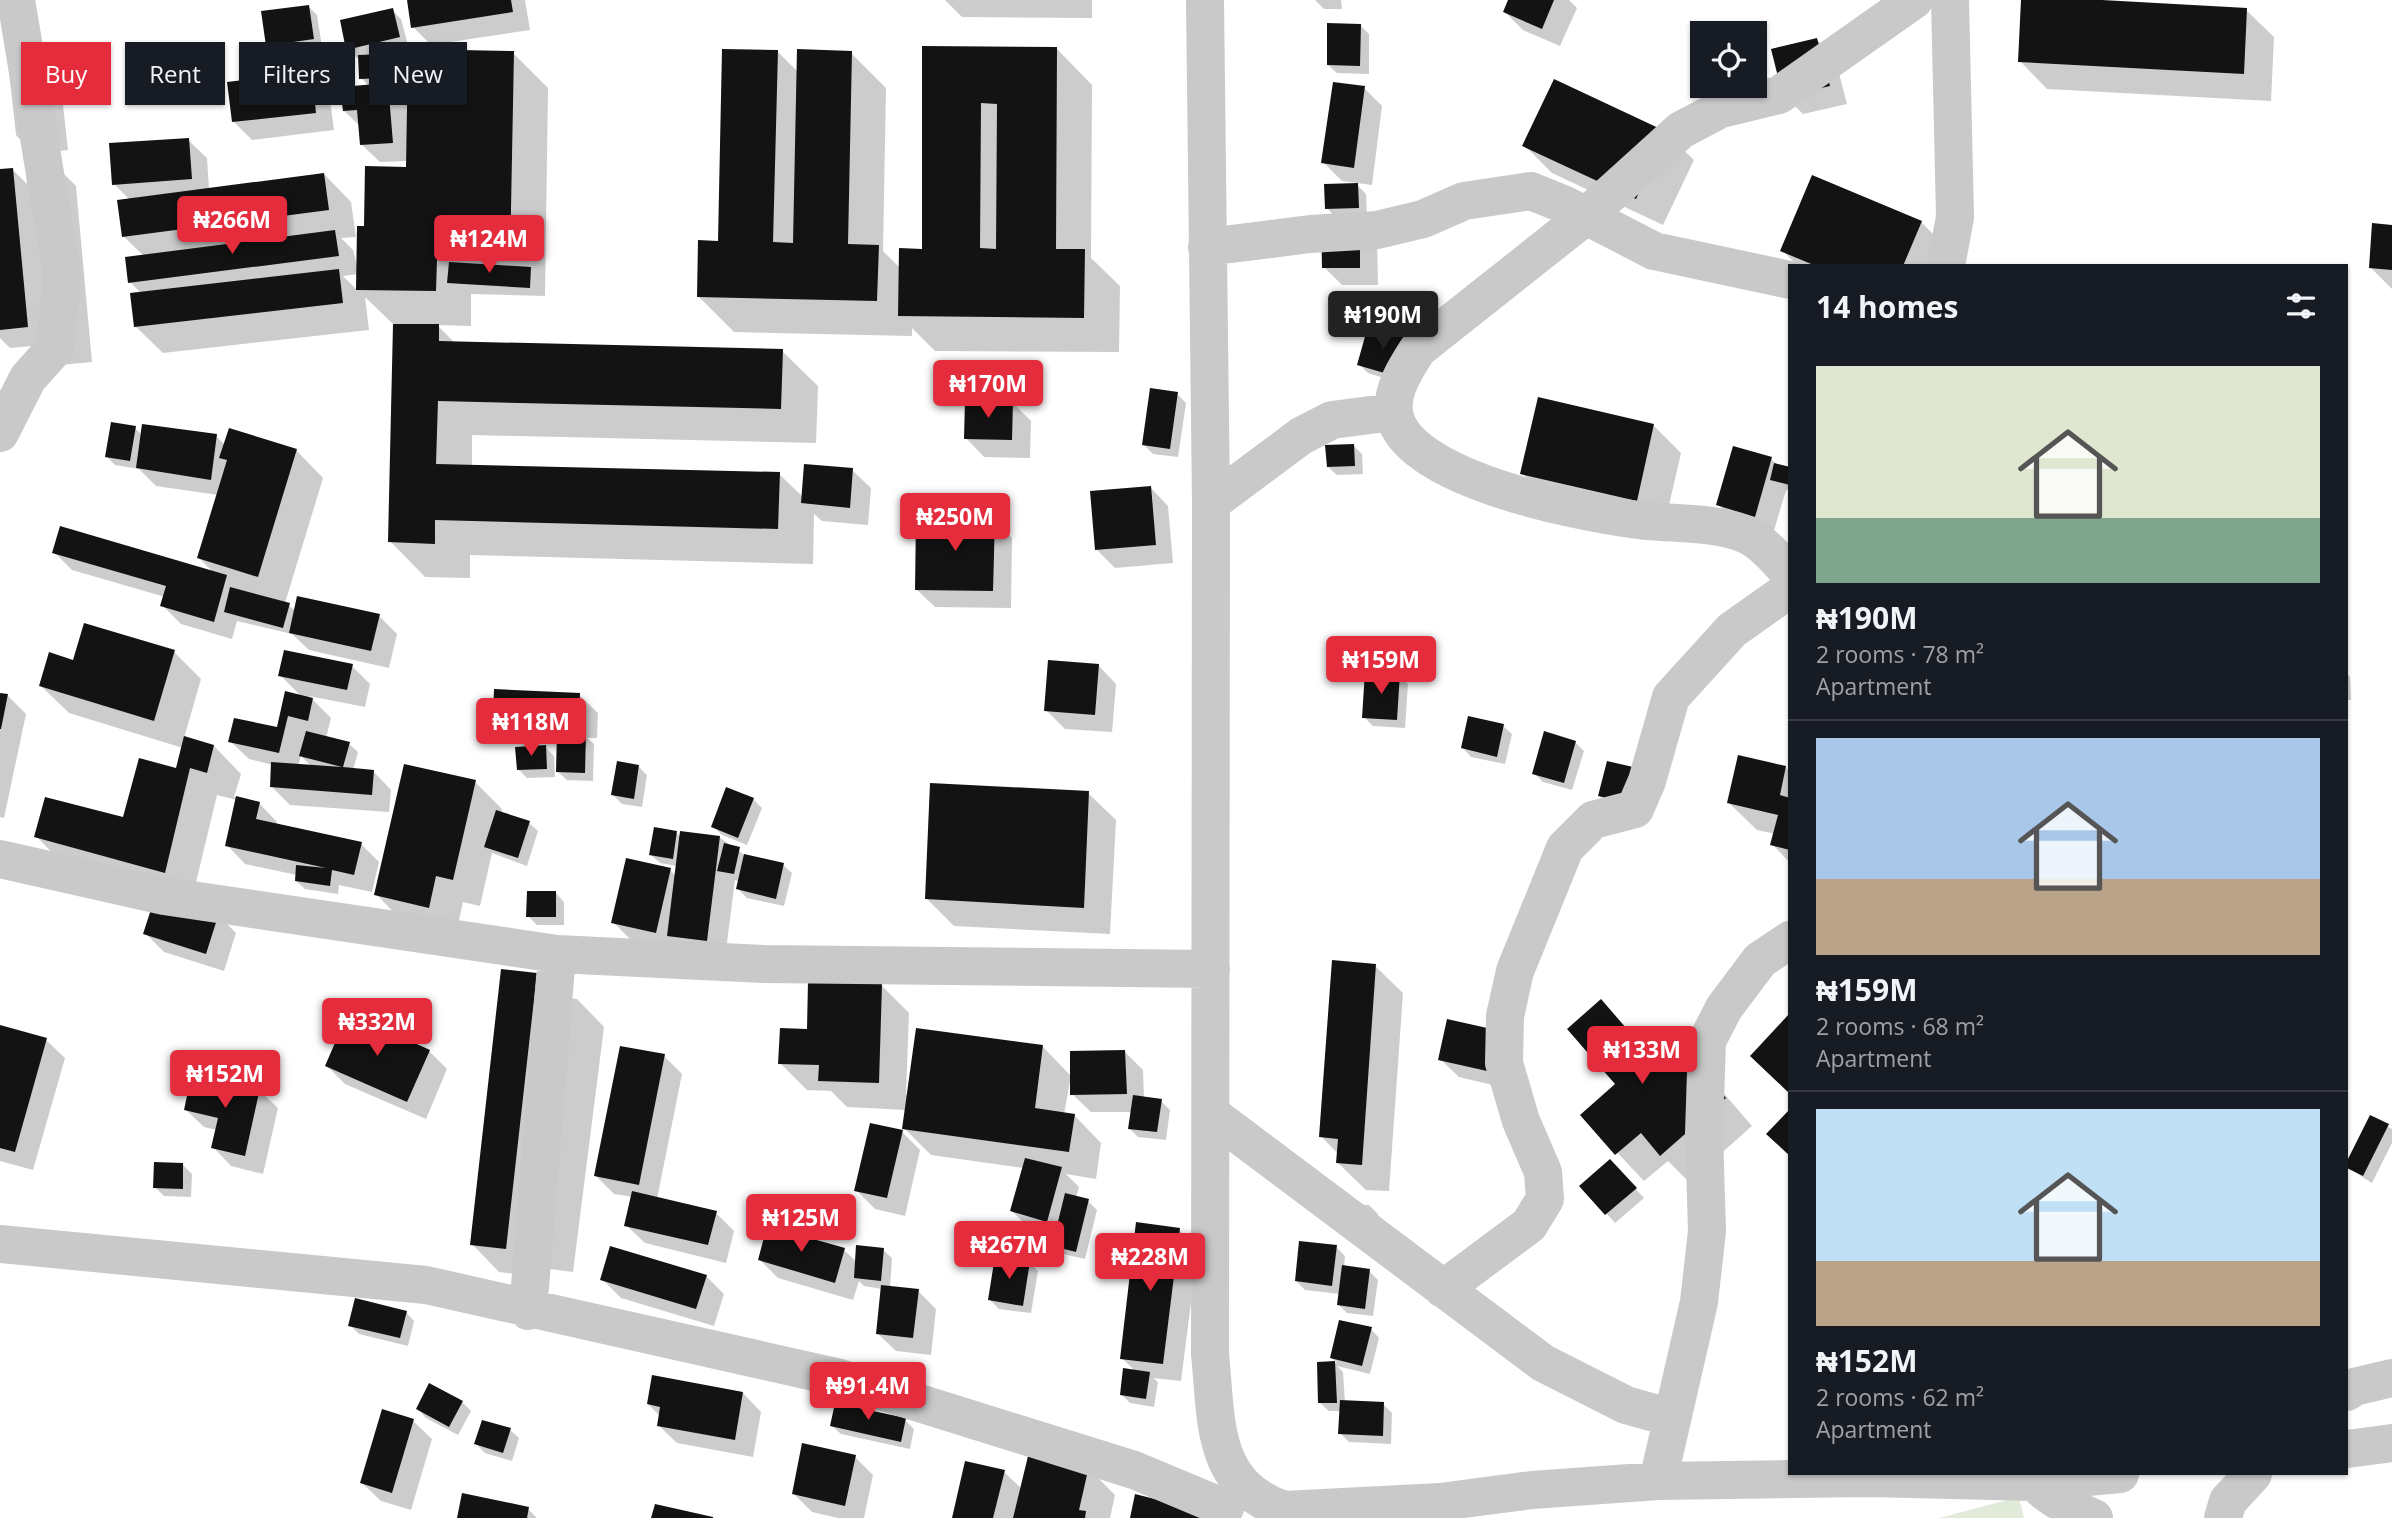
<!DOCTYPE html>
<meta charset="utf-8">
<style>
:root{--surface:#171b24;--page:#242831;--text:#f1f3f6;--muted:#9ea1a6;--line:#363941;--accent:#e52c3c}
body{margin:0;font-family:"Open Sans",sans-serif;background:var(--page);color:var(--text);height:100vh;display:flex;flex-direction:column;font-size:26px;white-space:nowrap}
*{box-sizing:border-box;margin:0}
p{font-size:23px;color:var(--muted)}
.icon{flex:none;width:38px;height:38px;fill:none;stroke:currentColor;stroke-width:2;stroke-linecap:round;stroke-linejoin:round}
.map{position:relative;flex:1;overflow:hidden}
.side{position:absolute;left:1788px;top:264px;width:560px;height:1211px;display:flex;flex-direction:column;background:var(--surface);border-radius:0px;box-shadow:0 2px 5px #0004}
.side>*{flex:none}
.banner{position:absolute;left:21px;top:42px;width:665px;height:63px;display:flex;gap:14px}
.tools{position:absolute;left:1690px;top:21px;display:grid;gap:14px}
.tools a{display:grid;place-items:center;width:77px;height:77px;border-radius:0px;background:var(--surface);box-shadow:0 2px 5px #0004;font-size:35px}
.price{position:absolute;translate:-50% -60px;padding:0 16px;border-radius:7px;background:var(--accent);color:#fff;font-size:23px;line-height:46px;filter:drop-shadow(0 2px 4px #0008)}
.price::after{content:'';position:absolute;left:50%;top:42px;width:21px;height:16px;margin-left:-10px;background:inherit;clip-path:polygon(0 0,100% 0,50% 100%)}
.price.selected{background:#222;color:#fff}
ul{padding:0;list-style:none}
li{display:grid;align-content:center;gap:14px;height:371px;padding:0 28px}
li+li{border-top:2px solid var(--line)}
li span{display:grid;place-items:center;height:217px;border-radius:0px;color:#555}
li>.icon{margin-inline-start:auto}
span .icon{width:126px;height:126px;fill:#fffc;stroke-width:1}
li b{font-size:30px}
h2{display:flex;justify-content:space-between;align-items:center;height:84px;padding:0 28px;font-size:30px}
.pill{padding:0 24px;border-radius:0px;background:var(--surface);box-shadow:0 2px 5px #0004;font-size:24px;line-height:63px}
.pill.selected{background:var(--accent);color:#fff}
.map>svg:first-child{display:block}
.green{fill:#e2ead9}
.shadow{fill:#0003;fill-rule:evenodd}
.building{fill:#131313;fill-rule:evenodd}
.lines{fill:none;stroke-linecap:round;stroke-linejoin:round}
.street{stroke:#c9c9c9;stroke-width:38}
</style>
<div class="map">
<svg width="2392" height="1518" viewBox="0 0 2392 1518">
<rect width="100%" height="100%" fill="#fff"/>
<path class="green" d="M2019,1497L2024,1518H1939Z"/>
<path class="shadow" d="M408,0H525L530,30L431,45L413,27Z
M945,0H1092V18L962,17Z
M1315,0H1341L1342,9H1324Z
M1510,0H1569L1577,8L1560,46L1523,30L1505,12Z
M2023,0L2246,10L2274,37L2271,101L2047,89L2020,61Z
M309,7L317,15L322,47L276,54L268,45Z
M392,10L401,19L408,45L368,55L385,56L394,65V86H389L408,106L513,53L548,88L545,296L471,294V326L437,325L455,343L782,351L818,386L816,443L472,435V467L779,474L804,498L852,470L871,488L868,525L822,521L814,514L813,564L470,555V578L425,577L390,541L394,325L365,297L369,330L163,353L135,326L141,293L130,282L144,256L123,236L130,200L114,184L188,140L207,158L209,189L324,174L351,202L356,237L341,238L353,250L358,269L366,228L407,169V161L380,162L361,144L360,126L344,111L369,86L361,78L360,57L357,58L348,49ZM358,274L357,290L343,276Z
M1360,25L1369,34V74L1337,73L1328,65Z
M1817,40L1835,58L1847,104L1803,114L1785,96Z
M924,48L1057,49L1092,85L1091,258L1120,286L1119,352L935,351L912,328V336L734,332L699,297L719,243L778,52L798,72L851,53L886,88L883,251L900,268L923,250Z
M41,50L59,69L68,150L34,154L16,135L7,54Z
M311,74L329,92L334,130L252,140L234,122Z
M1364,88L1382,106L1372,185L1342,181L1323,162Z
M1666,133L1694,160L1663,225L1552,173L1525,146Z
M58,168L76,186L92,362L60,365L42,345L10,348L0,338V171L13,170L27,184L26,171Z
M1357,185L1366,194L1367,216L1335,217L1327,208Z
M1921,222L1948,249L1941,266H1798L1782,250Z
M2392,227V289L2370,267Z
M1377,239L1378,285H1342L1324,267Z
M1370,329L1406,385L1368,373L1359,364Z
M1177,394L1186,403L1178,457L1153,454L1144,445Z
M1012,402L1031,421L1030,458L984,457L966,438Z
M1654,426L1681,453L1664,527L1549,500L1522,473Z
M135,428L142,435L216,436L225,445L296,450L323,478L285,603L296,611L379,616L397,634L389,668L309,650L292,634L237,621L232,639L181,624L162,605L165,597L72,570L54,552L214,573L199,558L218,495L156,486L139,469L115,465L107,457Z
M1353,445L1362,454L1363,474L1337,475L1328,467Z
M1734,448L1771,459L1779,466L1790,469V490H1786L1773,534L1736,523L1718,504Z
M1150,487L1168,506L1173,563L1115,568L1097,550Z
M994,519L1012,538L1011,608L935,607L916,589Z
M174,652L201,679L184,738L214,746L241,774L234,797L259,803L277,822V825L361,844L379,862L372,892L339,885L338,894L305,889L296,881L297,875L245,864L227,845L237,800L217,795L192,899L63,864L36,836L125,820L177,770L183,748L69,713L41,686L74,662Z
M1098,665L1116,684L1112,732L1065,729L1046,710Z
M352,666L370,684L365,707L309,696L331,718L326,738L349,744L358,752L353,770L373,771L391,790L389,812L290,805L272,787L273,765L249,759L230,741L279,729L302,697L280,675ZM301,756L312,767L298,766Z
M2347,673L2350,677L2351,700H2347Z
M1399,675L1408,684L1405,728L1373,726L1364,717Z
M0,694L8,696L26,714L4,818L0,817Z
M579,695L598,713L597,738H587L594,744L593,781L567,780L558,772L559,736L513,734L495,715Z
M1503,726L1512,734L1505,764L1471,757L1463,748Z
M1575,742L1584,751L1572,790L1543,782L1534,773Z
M545,747L554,756L555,777L527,778L518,769Z
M638,766L647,775L642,807L622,804L613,795Z
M1786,768L1790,772V863L1772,844L1775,834L1757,830L1729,803Z
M475,782L502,809L501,813L529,823L538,831L527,866L492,853L480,906L463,902L456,934L403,922L376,894Z
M1088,793L1116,820L1110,934L954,926L927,899Z
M753,799L762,808L747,845L722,835L713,826Z
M676,833L681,837H719L746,856L783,865L792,873L784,906L747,898L738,889L740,882L735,880L725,958L631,940L613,922L670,870L676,876L677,866L660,863L651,855Z
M556,893L564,902V925H537L528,916Z
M218,915L236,933L224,971L164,952L145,933Z
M1375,966L1403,993L1389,1191L1366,1190L1338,1163L1339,1155L1321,1136Z
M502,971L558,997L577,999L604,1027L573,1272L542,1268L533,1276L499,1272L472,1244Z
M881,985L909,1013L906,1095L1043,1047L1071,1076L1064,1114L1074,1115L1101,1143L1096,1179L1066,1174L1079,1187L1076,1198L1088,1201L1097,1210L1085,1259L1063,1254L1054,1246L1057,1237L1030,1229L1012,1211L1024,1168L931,1155L904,1128L906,1110L847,1107L831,1091L807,1090L780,1063L808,1031Z
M1601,1002L1654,1059L1702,1068L1752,1126L1689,1182L1668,1161L1644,1181L1582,1115L1618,1084Z
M1449,1021L1505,1088L1459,1077L1440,1059Z
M0,1027L46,1040L65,1058L33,1170L0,1161Z
M429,1051L447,1069L426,1119L345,1084L327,1066Z
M1125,1052L1143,1070L1144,1098L1161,1101L1170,1110L1166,1140L1138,1137L1129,1128L1132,1112H1091L1072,1094Z
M664,1056L682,1074L657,1199L716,1213L734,1231L726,1263L645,1243L626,1225L633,1197L614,1194L596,1176Z
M259,1090L278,1108L263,1174L231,1166L213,1147L217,1130L204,1127L185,1109Z
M2371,1117L2392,1129V1143L2372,1183L2347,1167Z
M902,1132L920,1150L905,1216L875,1209L856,1190Z
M183,1165L192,1174L191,1197L164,1196L155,1187Z
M1618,1170L1644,1198L1615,1223L1582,1186Z
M1340,1204L1369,1205L1378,1214L1377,1238Z
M1179,1230L1198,1248L1181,1381L1153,1378L1158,1382L1154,1407L1130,1403L1121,1394L1136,1372L1122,1358Z
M1336,1247L1345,1256L1344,1267L1369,1271L1378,1280L1373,1316L1347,1313L1338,1304L1340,1294L1305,1290L1296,1281Z
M844,1250L857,1262L883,1250L892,1258L890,1288L918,1291L936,1309L931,1355L896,1351L877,1333L882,1289L864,1286L859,1281L853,1300L778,1278L760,1260Z
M1029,1262L1038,1271L1031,1313L999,1309L990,1300Z
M706,1276L724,1294L714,1326L621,1298L602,1279Z
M406,1312L414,1321L408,1346L359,1334L350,1325Z
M1371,1329L1379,1338L1370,1374L1337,1366L1343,1372L1345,1402L1383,1404L1392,1413L1391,1444L1349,1442L1340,1433L1341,1411H1329L1320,1403L1319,1363H1337L1332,1358Z
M743,1393L761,1412L753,1457L677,1443L658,1425L660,1416L648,1404Z
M462,1402L471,1411L458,1435L426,1418L418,1409Z
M905,1420L914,1429L910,1449L841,1434L832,1426Z
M413,1421L432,1439L411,1510L381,1501L362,1483Z
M510,1430L519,1438L512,1461L485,1453L476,1444Z
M855,1457L873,1475L864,1518H838L812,1512L794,1494Z
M1088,1468L1115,1495L1110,1518H953L1004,1472L1022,1489Z
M528,1509L537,1518H458Z"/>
<path class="building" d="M407,0H511L513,12L411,28Z
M1508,0H1554L1542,29L1503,12Z
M2021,0H2102L2247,8L2244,74L2018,62Z
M309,5L314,39L266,46L261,11Z
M393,8L400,37L346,50L340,20Z
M1327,23L1361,24L1360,66L1327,65Z
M1817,38L1830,86L1783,97L1771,49Z
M922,46L1057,47L1056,249H1085L1084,318L898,316L899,248L922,249ZM981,103L997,104L996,249L980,248Z
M408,49L514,51L510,261L437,260L436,291L356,290L357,226H364L365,166L406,167Z
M722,49L778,50L773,242L793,243L797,49L852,51L848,244L879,245L877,301L697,297L698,240L718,241Z
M386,54V78L359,79L358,55Z
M312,72L316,113L232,122L227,82Z
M1554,79L1667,132L1636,199L1522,146Z
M1333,82L1365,86L1354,168L1321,163Z
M388,83L393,143L360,145L357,110L343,111L340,87Z
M189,138L192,179L112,185L109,143Z
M13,168L28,327L0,330V169Z
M324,173L329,210L122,237L117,200Z
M1812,175L1922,221L1903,266H1816L1780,251Z
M1358,183L1359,208L1325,209L1324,184Z
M1321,219H1360V268H1322Z
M2372,223L2392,225V270L2369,268Z
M335,230L339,256L128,283L125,257Z
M449,262L531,267L530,288L447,283Z
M339,269L343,303L134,327L130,293Z
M393,324H439V341L783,349L781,409L438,401L436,464L780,472L778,529L435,520V544L388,542Z
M1368,326L1409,338L1398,377L1357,365Z
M1150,388L1178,392L1170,449L1142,445Z
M1538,397L1654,424L1637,501L1520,474Z
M965,399L1013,401L1012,440L964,439Z
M111,422L136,426L130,461L105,457Z
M142,424L217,434L211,480L136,468Z
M229,428L297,449L258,577L197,558L227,460L219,458Z
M1354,444L1355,466L1327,467L1325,445Z
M1733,446L1772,457L1755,517L1716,505Z
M1774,463L1790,467V485L1770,480Z
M804,464L853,468L850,508L801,503Z
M1151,486L1156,545L1095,550L1090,491Z
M916,516L995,517L993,591L915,590Z
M60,526L227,575L214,622L160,606L166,586L52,553Z
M230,587L290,603L283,628L224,612Z
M297,596L380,614L371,651L289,633Z
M84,623L175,650L154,721L39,686L49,652L73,660Z
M284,650L353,664L347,690L278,676Z
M1048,660L1099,664L1095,715L1044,711Z
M1365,671L1400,673L1397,720L1362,718Z
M494,689L580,693L579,721L493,716Z
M285,691L313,698L308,721L288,716L279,753L228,742L234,718L277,727Z
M0,693L8,694L1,729H0Z
M1468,716L1504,724L1497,757L1461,748Z
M306,731L350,742L343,767L374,770L372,795L270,787L271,762L342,767L299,756Z
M1544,731L1576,741L1564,783L1532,774Z
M557,732L586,733L585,773L556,772Z
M184,736L214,745L207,773L190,768L165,873L34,837L45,797L123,817L139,758L176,768Z
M546,745L547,769L517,770L515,747Z
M1738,755L1786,766L1780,795L1790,798V850L1770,845L1778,815L1727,803Z
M617,761L639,765L634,799L611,795Z
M1607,761L1646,770L1637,806L1598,796Z
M404,764L476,780L453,880L436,876L429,908L374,895Z
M930,783L1089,791L1084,908L925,899Z
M726,787L754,798L738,838L711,827Z
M236,796L260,802L256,819L362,842L354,875L332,870L330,886L295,881L296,865L326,868L225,846Z
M496,810L530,821L518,858L484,847Z
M654,827L677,831L673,859L649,855Z
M680,831L720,836L707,941L667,936Z
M724,843L740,847L734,874L717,871Z
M744,854L784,863L776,899L736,889Z
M626,858L671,868L656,933L611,923Z
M527,891H556V917H526Z
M156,894L219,913L206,954L143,934Z
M1332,960L1376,964L1362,1165L1336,1163L1338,1139L1319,1137Z
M501,969L537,973L506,1249L470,1245Z
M808,981L882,984L879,1083L818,1081L819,1065L778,1064L780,1028L807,1029Z
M1601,999L1652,1058L1674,1039L1726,1098L1660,1156L1641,1133L1615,1155L1580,1115L1615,1084L1567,1029Z
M348,1013L430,1050L407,1102L325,1066Z
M1790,1013V1094L1750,1056Z
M1447,1019L1496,1030L1487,1071L1438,1060Z
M0,1025L47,1038L15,1152L0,1148Z
M916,1028L1043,1045L1035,1108L1075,1114L1069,1152L902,1129Z
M620,1046L665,1054L639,1185L594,1176Z
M1125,1050L1127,1094L1070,1095V1051Z
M192,1072L260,1088L245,1156L211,1148L218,1118L184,1110Z
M1133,1095L1162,1099L1157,1132L1128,1129Z
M1790,1109V1156L1766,1134Z
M2370,1115L2389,1124L2363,1176L2347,1168V1161Z
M870,1123L903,1130L887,1198L854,1191Z
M1025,1158L1062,1167L1047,1222L1010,1211Z
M1610,1159L1637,1188L1605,1215L1579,1186Z
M154,1162L183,1163V1189L153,1188Z
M632,1191L717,1211L708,1245L624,1226Z
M1065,1193L1089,1199L1076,1252L1052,1246Z
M1136,1222L1180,1228L1163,1364L1120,1359Z
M767,1226L845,1248L835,1283L758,1260Z
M1299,1241L1337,1245L1332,1286L1295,1281Z
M856,1245L884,1248L881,1281L854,1278Z
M610,1246L707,1275L696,1309L600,1280Z
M995,1256L1030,1261L1023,1306L988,1300Z
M1342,1265L1370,1269L1365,1309L1337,1305Z
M881,1285L919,1289L913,1338L876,1334Z
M355,1298L407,1311L400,1338L348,1326Z
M1339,1320L1372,1327L1362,1366L1330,1358Z
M1335,1361L1337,1403H1318L1317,1362Z
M1123,1368L1150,1372L1146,1399L1120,1395Z
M652,1375L743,1392L735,1440L657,1426L660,1407L647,1404Z
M429,1383L463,1401L449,1427L416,1409Z
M1340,1400L1384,1402L1383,1436L1338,1434Z
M835,1403L906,1418L901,1442L830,1426Z
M382,1409L414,1419L392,1493L360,1483Z
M482,1420L511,1428L503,1453L474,1444Z
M802,1443L856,1455L845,1506L792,1494Z
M1029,1452L1089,1466L1079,1510L1086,1511L1085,1518H1013Z
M965,1461L1005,1470L993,1518H952Z
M462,1493L529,1507L527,1518H457Z
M1135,1494L1218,1515L1217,1518H1130Z
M655,1504L713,1517V1518H651Z"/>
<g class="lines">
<path class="street" d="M1205,0L1211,503L1210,1354C1217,1421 1210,1484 1284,1510L1440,1502L1532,1490L1658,1481L1868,1478L2034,1482L2120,1474
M1207,247L1310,234L1377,230L1423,219L1464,201L1531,191L1563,204L1654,251L1790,280
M1946,266L1955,217L1950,0
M0,433L28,378L55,348L62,275L16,0
M1211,503L1301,436L1332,420L1393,412
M1790,574C1779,561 1763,542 1747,535C1712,520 1667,525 1631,519C1575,511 1402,478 1394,412C1391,390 1407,366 1418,349L1586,216L1681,130L1721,109L1779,95L1914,0
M0,859L164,896L557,954L764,964L1211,969
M1211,1114L1543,1363L1626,1405L1672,1418
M0,1244L426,1285L836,1377L1134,1470L1225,1508
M1443,1289L1529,1225L1545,1199L1543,1172L1521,1121L1504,1063L1505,1016L1515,971L1565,848L1593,820L1635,809L1647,781L1671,697L1732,630L1783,594L1790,595
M528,1311L557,954
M2347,1392L2354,1387L2392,1378
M2347,1449L2392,1443
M2031,1474C2038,1495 2074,1509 2094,1518
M1658,1481L1699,1302L1707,1231L1704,1133L1707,1041L1724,1008L1760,960L1790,940
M2223,1518L2228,1501L2253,1474"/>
</g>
</svg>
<div class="tools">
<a><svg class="icon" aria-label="locate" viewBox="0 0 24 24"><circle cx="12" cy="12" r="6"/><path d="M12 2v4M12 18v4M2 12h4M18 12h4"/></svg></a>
</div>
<b class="price" style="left:232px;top:256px">₦266M</b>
<b class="price" style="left:489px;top:275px">₦124M</b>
<b class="price selected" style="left:1383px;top:351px">₦190M</b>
<b class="price" style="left:988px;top:420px">₦170M</b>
<b class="price" style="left:955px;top:553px">₦250M</b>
<b class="price" style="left:1381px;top:696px">₦159M</b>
<b class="price" style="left:531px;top:758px">₦118M</b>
<b class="price" style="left:377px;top:1058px">₦332M</b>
<b class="price" style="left:1642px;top:1086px">₦133M</b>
<b class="price" style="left:225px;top:1110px">₦152M</b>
<b class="price" style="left:801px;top:1254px">₦125M</b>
<b class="price" style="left:1009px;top:1281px">₦267M</b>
<b class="price" style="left:1150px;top:1293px">₦228M</b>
<b class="price" style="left:868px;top:1422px">₦91.4M</b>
<div class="banner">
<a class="pill selected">Buy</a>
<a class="pill">Rent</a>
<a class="pill">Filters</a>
<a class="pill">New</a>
</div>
<section class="side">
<h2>14 homes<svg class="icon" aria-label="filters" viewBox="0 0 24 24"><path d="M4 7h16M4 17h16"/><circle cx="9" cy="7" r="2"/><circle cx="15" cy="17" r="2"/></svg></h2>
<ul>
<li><span style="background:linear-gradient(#dfe7d0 70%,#7fa58c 0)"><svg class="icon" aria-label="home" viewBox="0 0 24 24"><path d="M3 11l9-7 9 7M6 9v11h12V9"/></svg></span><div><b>₦190M</b><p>2 rooms · 78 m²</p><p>Apartment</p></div></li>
<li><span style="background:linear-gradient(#a9c7e8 65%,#b9a48a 0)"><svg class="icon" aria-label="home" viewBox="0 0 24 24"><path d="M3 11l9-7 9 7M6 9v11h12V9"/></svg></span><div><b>₦159M</b><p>2 rooms · 68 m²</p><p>Apartment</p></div></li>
<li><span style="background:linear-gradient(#bfe0f5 70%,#b9a48a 0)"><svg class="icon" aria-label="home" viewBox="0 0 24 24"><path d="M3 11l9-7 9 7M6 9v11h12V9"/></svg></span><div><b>₦152M</b><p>2 rooms · 62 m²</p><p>Apartment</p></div></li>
</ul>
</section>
</div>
